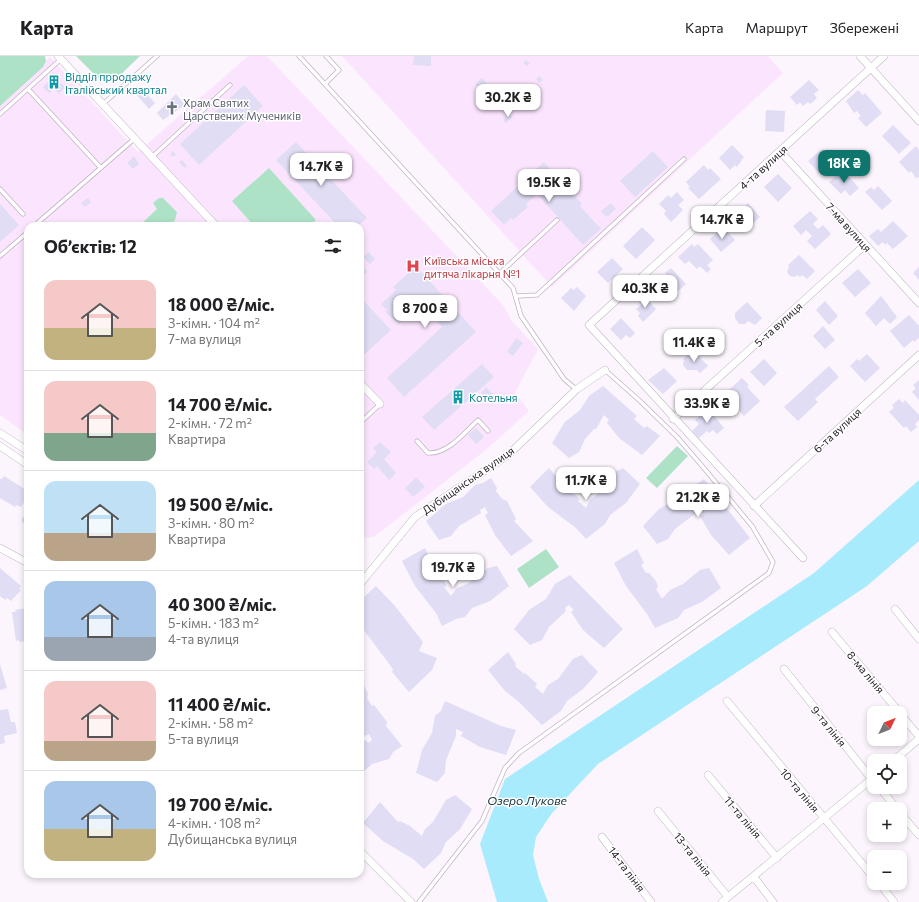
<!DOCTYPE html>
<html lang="uk">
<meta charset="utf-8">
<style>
:root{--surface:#fff;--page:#f6f6f6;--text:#202124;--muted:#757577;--line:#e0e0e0;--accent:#0f766e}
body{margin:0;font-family:Commissioner,sans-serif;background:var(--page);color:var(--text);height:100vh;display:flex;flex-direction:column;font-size:15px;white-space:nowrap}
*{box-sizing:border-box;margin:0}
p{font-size:13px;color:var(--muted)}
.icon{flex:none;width:22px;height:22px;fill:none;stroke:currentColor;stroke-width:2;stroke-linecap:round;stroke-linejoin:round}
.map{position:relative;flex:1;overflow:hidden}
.panel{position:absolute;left:24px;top:166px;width:340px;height:656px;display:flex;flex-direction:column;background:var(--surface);border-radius:12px;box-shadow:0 2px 6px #0003}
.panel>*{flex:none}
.needle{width:26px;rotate:47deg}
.tools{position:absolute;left:867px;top:650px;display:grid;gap:8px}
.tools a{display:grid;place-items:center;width:40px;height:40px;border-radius:8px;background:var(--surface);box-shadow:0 2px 6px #0003;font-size:20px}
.price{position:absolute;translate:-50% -34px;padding:0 9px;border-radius:8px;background:#fff;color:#222;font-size:13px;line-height:26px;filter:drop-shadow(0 1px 2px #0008)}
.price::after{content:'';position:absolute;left:50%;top:24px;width:12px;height:9px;margin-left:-6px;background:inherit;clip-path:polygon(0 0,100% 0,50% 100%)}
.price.selected{background:var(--accent);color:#fff}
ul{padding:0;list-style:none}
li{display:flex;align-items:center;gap:12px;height:100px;padding:0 20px}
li+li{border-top:1px solid var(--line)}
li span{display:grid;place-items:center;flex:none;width:112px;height:80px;border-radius:12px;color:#555}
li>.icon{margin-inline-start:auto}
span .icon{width:48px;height:48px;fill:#fffc;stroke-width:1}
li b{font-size:17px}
h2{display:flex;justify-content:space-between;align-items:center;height:48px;padding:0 20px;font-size:17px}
header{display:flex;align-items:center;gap:24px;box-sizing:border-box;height:56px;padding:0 20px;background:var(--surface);border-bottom:1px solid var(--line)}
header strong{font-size:19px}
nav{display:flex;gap:22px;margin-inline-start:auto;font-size:14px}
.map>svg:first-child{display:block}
.built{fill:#fbe5fe}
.green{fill:#ade2c6}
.water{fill:#a8ebfd}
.building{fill:#e0ddf4}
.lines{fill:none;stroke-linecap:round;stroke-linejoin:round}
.service-casing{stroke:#c3b3c5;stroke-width:5}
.minor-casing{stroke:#c3b3c5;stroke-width:8}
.service{stroke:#fff;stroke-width:3.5}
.minor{stroke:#fff;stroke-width:7}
.labels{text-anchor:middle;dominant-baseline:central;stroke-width:3;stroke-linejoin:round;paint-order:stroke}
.culture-label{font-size:11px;fill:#0d838f;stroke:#fff;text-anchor:start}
.worship-label{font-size:11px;fill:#5b616d;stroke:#fff;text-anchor:start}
.street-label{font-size:11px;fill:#2a232a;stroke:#fff}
.health-label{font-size:11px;fill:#be3a42;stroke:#fff;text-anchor:start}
.water-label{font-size:12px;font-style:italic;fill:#103138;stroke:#fff}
</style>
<header>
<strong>Карта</strong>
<nav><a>Карта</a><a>Маршрут</a><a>Збережені</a></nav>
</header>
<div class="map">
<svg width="919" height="846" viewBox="0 0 919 846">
<rect width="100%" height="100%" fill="#fcf5fd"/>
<path class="built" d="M248,0H267L504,250L511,264L538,293L515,337L529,355L487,393L374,481L360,482V170H28V379L0,359V45L50,1L138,96Z
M342,0H768L783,17L552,231Z"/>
<path class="green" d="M0,0H45L46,5L43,11L0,50Z
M76,0H140L113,26L100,24Z
M269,112L316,164L309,170H254L232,145Z
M159,142H163L177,156L175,164L169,170H139L157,153L153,147Z
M677,390L688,400L657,432L646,422Z
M546,493L559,511L529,532L517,513Z"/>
<path class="water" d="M919,424V485L867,530L598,708L552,757L536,781L533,799L539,823L548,846H497L480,788L505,723L814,517Z"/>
<path class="building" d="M414,0H431V10L413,9Z
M526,4L530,7L527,10L523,7Z
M54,20L65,31L59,38L54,32L49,37L43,31Z
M539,20L543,24L539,27L536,23Z
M482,22L487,27L479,32L475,28Z
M809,24L819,34L814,38L817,42L810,48L808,46L803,50L800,46L797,49L790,41Z
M244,29L263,50L199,109L180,88Z
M142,33L155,47L149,53L136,38Z
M858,34L863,39L865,37L882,57L866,71L858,62L861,60L857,55L854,57L846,45Z
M176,38L185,49L163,64L157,57Z
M766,54L785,55L784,76L765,75Z
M509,58L512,61L506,67L503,64Z
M893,69L911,87L899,98L882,80Z
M296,86L367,162L358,170H338L276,104Z
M732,89L744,101L737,111L735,109L730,114L719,102Z
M916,90L919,94V121L916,122L911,115L909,117L899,106Z
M822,93L833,105L819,117L808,105Z
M173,95L176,98L173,101L170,98Z
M653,95L668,111L635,141L620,125Z
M134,100L139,108L133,113L127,107Z
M182,104L187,110L185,112L179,106Z
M544,106L582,148L580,150L601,173L583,189L537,138L526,148L528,151L513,164L511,162L504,169L491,155Z
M704,109L708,114L710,112L721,123L699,143L688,132L690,131L686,126Z
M843,114L859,132L850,140L845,134L841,138L829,126Z
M778,118L792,132L778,146L764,131Z
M878,130L892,145L882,154L865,136L871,131L874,134Z
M677,136L684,144L678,149L683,154L671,166L664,158L666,155L659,148L668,139L671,142Z
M88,142L91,146L85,151L81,147Z
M611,147L616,153L607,161L601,155Z
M748,147L760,161L747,173L734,159Z
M0,148L19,169L0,186Z
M810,155L818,163L813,168L818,173L823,169L831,178L815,193L807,185L812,180L806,174L801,179L793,170Z
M893,165L908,180L893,193L887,187L885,189L883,186L878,190L869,180L878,173L881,176Z
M642,171L655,184L636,203L623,190Z
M723,171L735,184L721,196L710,183Z
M692,188L694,191L698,188L713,204L707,209L711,213L707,217L700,210L697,213L689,205L685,208L678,201Z
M369,196L375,203L370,208L363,201Z
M799,199L815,215L807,223L802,219L800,221L797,219L795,221L790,220L787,216L789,211L788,209Z
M612,202L623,213L608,227L597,216Z
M360,206L367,216L360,222Z
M416,210L476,276L404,341L387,322L442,271L421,248L399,268L385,256L387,254L381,248L396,234L393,231Z
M919,211V224L913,217Z
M671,212L686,228L676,237L678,239L673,243L662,232L663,230L660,227L667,220L665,217Z
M858,213L871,227L855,241L842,227Z
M577,231L586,240L574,255L561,242L571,232L574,234Z
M644,240L656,253L643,266L638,260L640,257L636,253L642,248L639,245Z
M881,240L897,261L890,268L884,262L876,270L865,257Z
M360,241L391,274L365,298L360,293Z
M825,245L838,260L829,269L816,254Z
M747,246L762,262L755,269L748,265L745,268H739L735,262V257Z
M909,259L919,270V282L914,286L913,284L904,292L890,275Z
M621,262L635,277L630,282L626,279L621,284L610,273Z
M823,270L835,284L825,293L813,280Z
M516,282L523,287L513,300L507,296Z
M693,294L708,310L700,317L697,314H687L683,309L684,304L683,303Z
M867,298L880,312L865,326L850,310L857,303L859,305Z
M764,303L777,317L764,330L750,316Z
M482,308L494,321L434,374L422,361Z
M829,310L839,321L815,343L818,346L798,365L784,351Z
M664,312L677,325L663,338L648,324Z
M742,322L749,329L747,331L760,345L744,360L730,345L732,344L728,340L732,336L729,334Z
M919,324V344L912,336L916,332L913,329Z
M603,330L637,360L634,363L644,372L647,370L660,380L642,399L619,382L607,367L609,364L604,359L596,373H594L585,383L579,396L569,402L552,387L565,366L580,354L589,340Z
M486,331L493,338L488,344L481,337Z
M899,343L903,347L905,344L919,359V364L915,368L917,371L911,376L906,370L904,372L889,356L894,352L892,349Z
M708,352L724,372L717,378L713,374L709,377L707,375L699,382L692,375L699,368L695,364Z
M476,372L484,381L476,388L468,379Z
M380,386L391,396L384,403L396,417L389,424L377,410L374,413L367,406L377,396L373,392Z
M549,412L558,423L557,426L564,433L567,432L580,443L578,445L586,452L590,444L604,433L615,416L623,412L640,428L626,447L610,459L605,468L586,483L576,472L548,451L530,431Z
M4,420L28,435V440L21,451L16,449L15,451L0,442V423H2Z
M416,421L425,431L413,441L405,432Z
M491,422L497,432L496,435L502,443L507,445L516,463L514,465L533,485L511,500L495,479L485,459L488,457L485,451L480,454L481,457L459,470L451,480L439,484L426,465L446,448L463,441L475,429L483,427Z
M704,423L750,482L729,499L711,479L700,460L703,458L699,452L695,455L696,457L675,473L668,483L657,488L643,470L659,453L676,443L687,430L695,429Z
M28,455V473L21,464Z
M425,492L431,505L429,507L435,517L437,515L444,524L447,530L444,531L451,540L457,532L467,528L488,512L497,510L509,530L490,545L472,552L465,561L456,563L442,570L436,557L415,530L402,505Z
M637,493L644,507L641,509L646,517H649L656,525L658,531L656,533L662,543L670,534L683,528L700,514L709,512L721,532L702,546L684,554L678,562L655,572L647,558L626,530L614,507Z
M0,512L21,530L19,533L21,534L11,545L7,542L5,544L0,540Z
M570,519L623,573L604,592L583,574L571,556L574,554L569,549L565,552L566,555L549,571L542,584L530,589L514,573L529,554L546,543L555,528Z
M376,530L395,550L423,586L419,595L437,602L432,614L409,636L392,616L393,613L360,569V545Z
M28,552V585L19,586V584L16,585L12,556H16L15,554Z
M508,596L516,608L515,610L524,618L525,617L537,628L535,631L543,638L548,629L558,623L573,603L582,599L598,616L583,633L567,645L561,655L542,669L519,646L505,635L488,614Z
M0,608L7,632L0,634Z
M362,625L368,638L367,642L372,650L374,649L387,666L386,670L402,690L393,696L389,703L372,708L360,719V688L366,684L368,687L372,684L369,678L365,680L360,673V626Z
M445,645L501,670L516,674L506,699L480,691L461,680L463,676L456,673V680L446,704L445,717L437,726L416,717L422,694L432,677L435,660L441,655Z
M8,653L11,666H15L17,677L4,680L5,687L0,688V654Z
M455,739L472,753L460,773L446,786L441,797L424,813L413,803L383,785L363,767L380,746L398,766L400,765L410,770L422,780L425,773L433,766L446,744Z"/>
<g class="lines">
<g class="service-casing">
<path id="service" d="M299,0L513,232L521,260L564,323L576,333
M325,28L339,14L326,0
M28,33L101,112
M103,48L157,0
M0,58L61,3
M152,101L230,29
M0,133L23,158
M34,170L134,83
M0,200L28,176
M500,217L557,164
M517,240L537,239L684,103
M360,367L380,348
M417,385L428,397C448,398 464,377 478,364L488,375
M419,846L482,765L505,712L519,697L769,517L773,506L752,470L703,411L677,381L640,345L605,314"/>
</g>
<g class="minor-casing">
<path id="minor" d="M58,0L216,170
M860,0L919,65
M780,95L919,247
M360,327L380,348
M673,363L865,189
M0,377L28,395
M0,390L28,409
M754,450L919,299
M0,492L28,507
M803,502L589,269L884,0
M360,528L415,461L508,399L577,333L605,314
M895,553L919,583
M832,576L900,657
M784,613L874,726
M727,645L874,822
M900,658L919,680
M893,705L919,683
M708,719L777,802
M879,731L897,753
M658,755L728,841
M900,757L919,779
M602,781L651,846
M360,795L411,846
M754,821L773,846
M879,827L894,846
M722,846L874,721"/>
</g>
<use href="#service" class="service"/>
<use href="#minor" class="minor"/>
</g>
<defs>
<g id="building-bare" transform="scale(1.08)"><path d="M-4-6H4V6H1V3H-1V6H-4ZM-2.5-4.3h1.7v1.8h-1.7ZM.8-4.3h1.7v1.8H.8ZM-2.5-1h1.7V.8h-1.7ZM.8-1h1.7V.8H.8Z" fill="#0f9aa8" stroke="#fff" stroke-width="2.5" paint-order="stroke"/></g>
<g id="church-bare" transform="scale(1.08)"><path d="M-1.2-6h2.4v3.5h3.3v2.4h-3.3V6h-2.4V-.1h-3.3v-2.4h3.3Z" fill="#6b7280" stroke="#fff" stroke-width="2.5" paint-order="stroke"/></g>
<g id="hospital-bare" transform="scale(1.08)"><path d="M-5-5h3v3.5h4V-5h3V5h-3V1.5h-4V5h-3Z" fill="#e0444e" stroke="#fff" stroke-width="2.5" paint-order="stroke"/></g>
</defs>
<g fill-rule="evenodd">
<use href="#building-bare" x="54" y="26"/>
<use href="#church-bare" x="172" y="52"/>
<use href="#hospital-bare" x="413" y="210"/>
<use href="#building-bare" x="458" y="341"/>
</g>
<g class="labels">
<g class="culture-label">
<text x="65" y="20">Відділ прродажу<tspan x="65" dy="13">Італійський квартал</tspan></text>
<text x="469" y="341">Котельня</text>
</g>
<g class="worship-label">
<text x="183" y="46">Храм Святих<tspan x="183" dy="13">Царствених Мучеників</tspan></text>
</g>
<g class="street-label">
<text transform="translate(763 111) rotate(-42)">4-та вулиця</text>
<text transform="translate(849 171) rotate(48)">7-ма вулиця</text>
<text transform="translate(778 268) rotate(-42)">5-та вулиця</text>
<text transform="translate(837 374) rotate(-43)">6-та вулиця</text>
<text transform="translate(468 424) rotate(-35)">Дубищанська вулиця</text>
<text transform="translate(866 616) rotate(50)">8-ма лінія</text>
<text transform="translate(829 670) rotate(51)">9-та лінія</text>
<text transform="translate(800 734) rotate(50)">10-та лінія</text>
<text transform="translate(743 761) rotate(50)">11-та лінія</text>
<text transform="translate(693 798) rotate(51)">13-та лінія</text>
<text transform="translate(627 813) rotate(53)">14-та лінія</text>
</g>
<g class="health-label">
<text x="424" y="204">Київська міська<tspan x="424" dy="13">дитяча лікарня №1</tspan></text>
</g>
<g class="water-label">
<text x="527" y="744">Озеро Лукове</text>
</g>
</g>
</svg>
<div class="tools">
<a><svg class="needle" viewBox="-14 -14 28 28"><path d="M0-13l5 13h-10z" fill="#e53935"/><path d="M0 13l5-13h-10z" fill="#757577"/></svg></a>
<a><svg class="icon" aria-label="locate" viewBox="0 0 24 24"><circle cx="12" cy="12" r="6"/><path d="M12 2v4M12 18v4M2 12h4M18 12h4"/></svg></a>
<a>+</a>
<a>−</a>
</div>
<b class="price" style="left:508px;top:62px">30.2K ₴</b>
<b class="price selected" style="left:844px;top:128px">18K ₴</b>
<b class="price" style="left:321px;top:131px">14.7K ₴</b>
<b class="price" style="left:549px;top:147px">19.5K ₴</b>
<b class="price" style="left:722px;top:184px">14.7K ₴</b>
<b class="price" style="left:645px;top:253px">40.3K ₴</b>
<b class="price" style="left:425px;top:273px">8 700 ₴</b>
<b class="price" style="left:694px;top:307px">11.4K ₴</b>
<b class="price" style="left:707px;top:368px">33.9K ₴</b>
<b class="price" style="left:586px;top:445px">11.7K ₴</b>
<b class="price" style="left:698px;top:462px">21.2K ₴</b>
<b class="price" style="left:453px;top:532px">19.7K ₴</b>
<section class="panel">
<h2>Об’єктів: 12<svg class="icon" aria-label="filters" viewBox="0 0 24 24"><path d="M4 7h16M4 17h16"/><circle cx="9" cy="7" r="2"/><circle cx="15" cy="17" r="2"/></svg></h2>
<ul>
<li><span style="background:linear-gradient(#f6c9c9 60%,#c2b280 0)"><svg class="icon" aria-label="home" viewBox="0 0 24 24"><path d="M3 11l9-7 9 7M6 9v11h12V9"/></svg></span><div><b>18 000 ₴/міс.</b><p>3-кімн. · 104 m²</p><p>7-ма вулиця</p></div></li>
<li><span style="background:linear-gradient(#f6c9c9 65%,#7fa58c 0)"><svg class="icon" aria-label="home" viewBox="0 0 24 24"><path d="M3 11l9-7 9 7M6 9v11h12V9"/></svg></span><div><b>14 700 ₴/міс.</b><p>2-кімн. · 72 m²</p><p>Квартира</p></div></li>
<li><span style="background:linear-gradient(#bfe0f5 65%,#b9a48a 0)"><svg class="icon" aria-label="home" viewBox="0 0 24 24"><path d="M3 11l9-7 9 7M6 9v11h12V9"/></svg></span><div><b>19 500 ₴/міс.</b><p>3-кімн. · 80 m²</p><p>Квартира</p></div></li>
<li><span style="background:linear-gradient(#a9c7e8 70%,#9aa5b1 0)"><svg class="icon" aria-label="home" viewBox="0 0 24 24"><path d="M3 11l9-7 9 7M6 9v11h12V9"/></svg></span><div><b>40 300 ₴/міс.</b><p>5-кімн. · 183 m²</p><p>4-та вулиця</p></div></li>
<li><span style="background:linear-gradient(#f6c9c9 75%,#b9a48a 0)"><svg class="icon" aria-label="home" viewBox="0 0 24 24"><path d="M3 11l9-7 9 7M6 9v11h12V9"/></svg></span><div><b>11 400 ₴/міс.</b><p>2-кімн. · 58 m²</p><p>5-та вулиця</p></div></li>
<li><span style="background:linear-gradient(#a9c7e8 60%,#c2b280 0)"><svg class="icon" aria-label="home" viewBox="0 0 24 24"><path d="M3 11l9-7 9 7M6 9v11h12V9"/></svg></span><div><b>19 700 ₴/міс.</b><p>4-кімн. · 108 m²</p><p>Дубищанська вулиця</p></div></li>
</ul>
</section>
</div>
